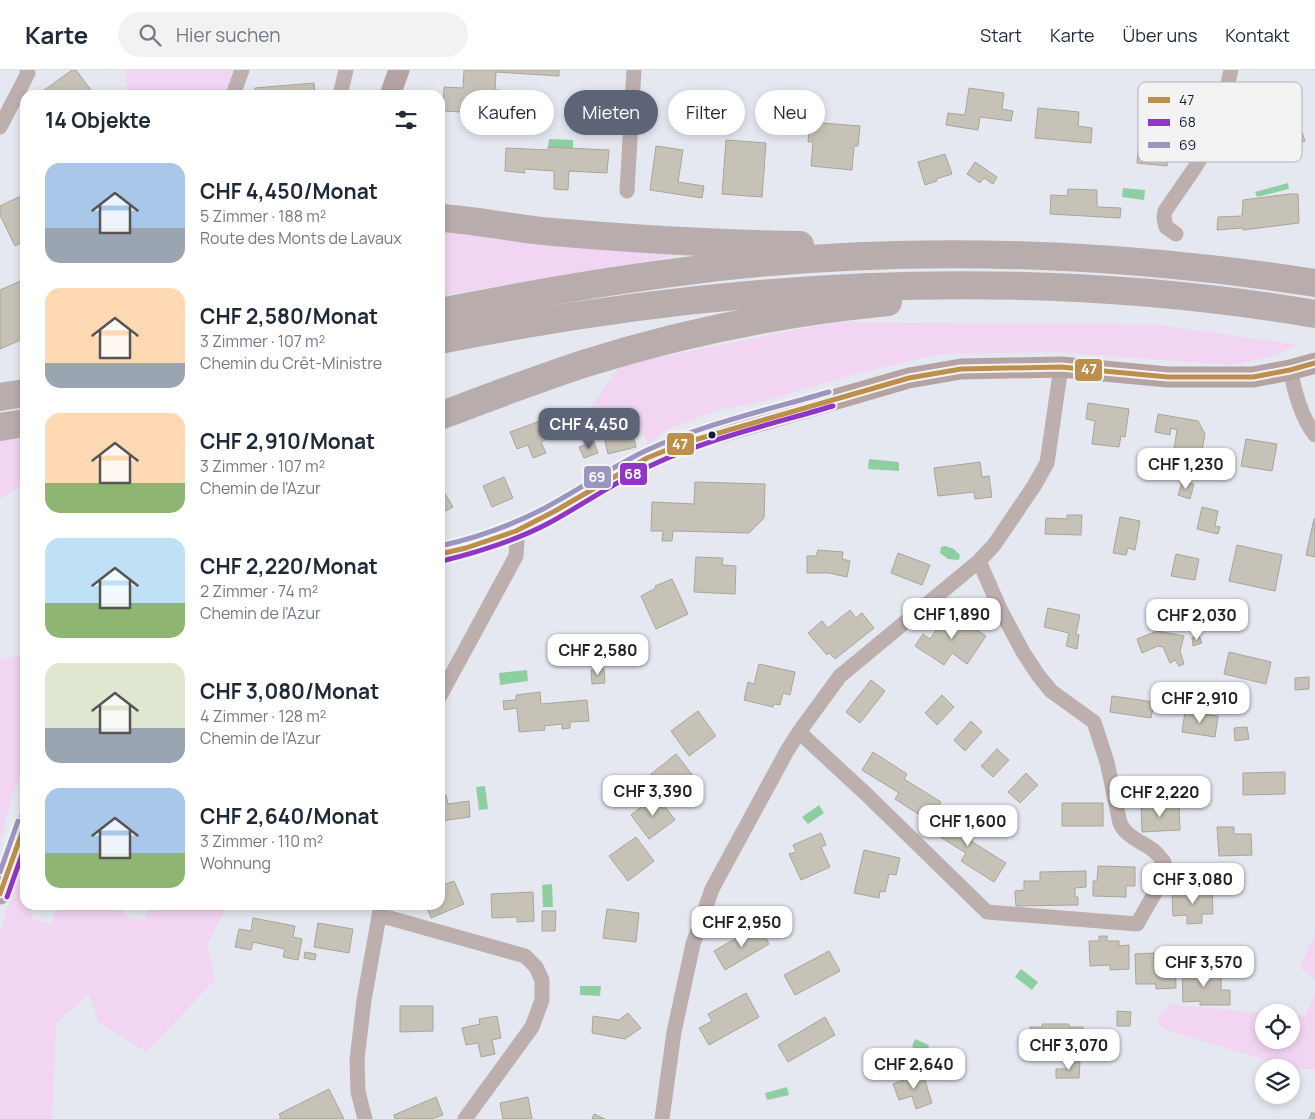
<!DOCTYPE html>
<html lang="de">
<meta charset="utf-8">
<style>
:root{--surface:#fff;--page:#f2f2f3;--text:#1f2937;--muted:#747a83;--line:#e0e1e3;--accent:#5e6477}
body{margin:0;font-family:Manrope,sans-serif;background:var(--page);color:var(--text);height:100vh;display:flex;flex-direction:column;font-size:19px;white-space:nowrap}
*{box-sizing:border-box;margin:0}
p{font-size:16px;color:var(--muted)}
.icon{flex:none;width:28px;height:28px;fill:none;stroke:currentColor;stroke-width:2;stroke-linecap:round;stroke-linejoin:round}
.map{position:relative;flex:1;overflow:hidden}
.sheet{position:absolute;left:20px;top:20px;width:425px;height:820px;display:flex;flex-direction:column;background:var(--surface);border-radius:15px;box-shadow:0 2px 8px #0003}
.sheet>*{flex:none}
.guide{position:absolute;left:460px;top:20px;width:475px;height:45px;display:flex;gap:10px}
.buttons{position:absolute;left:1255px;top:934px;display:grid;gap:10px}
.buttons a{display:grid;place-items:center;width:45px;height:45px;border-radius:50%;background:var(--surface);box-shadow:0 2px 8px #0003;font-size:25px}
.price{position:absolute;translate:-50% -42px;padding:0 11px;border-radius:10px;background:#fff;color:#222;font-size:16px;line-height:32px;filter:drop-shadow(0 1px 2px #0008)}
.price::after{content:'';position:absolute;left:50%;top:30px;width:15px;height:11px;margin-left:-8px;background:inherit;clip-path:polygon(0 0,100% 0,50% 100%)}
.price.active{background:var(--accent);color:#fff}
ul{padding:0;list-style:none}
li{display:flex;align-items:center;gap:15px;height:125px;padding:0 25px}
li span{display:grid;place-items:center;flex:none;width:140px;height:100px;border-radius:15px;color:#555}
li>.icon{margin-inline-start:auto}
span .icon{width:60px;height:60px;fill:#fffc;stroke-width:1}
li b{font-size:21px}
h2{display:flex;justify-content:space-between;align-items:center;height:60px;padding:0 25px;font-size:21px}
.chip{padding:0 18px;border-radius:22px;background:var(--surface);box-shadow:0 2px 8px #0003;font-size:18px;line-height:45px}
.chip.active{background:var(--accent);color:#fff}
header{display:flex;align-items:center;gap:30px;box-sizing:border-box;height:70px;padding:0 25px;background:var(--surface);border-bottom:1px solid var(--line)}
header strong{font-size:24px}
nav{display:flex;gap:28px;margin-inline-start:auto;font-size:18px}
.search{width:350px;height:45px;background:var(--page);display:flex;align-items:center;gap:12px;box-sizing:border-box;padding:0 18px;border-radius:28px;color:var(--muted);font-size:19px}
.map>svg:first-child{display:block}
.green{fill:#f1d5f2}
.water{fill:#8fcea1}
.building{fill:#c6c2b7;stroke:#aaa59a}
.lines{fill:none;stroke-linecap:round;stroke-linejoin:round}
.street{stroke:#bdafae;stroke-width:15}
.secondary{stroke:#b4a3a2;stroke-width:21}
.highway{stroke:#b8acac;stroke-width:28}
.bus-1-casing{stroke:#f3f3f3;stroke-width:9}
.bus-2-casing{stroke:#f3f3f3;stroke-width:9}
.bus-3-casing{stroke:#f3f3f3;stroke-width:9}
.bus-1{stroke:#bc8f4d;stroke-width:5}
.bus-2{stroke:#8f36c8;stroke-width:5}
.bus-3{stroke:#9b95c0;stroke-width:5}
.bus-dot{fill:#151d36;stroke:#f3f3f3;stroke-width:2}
.key{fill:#f3f3f3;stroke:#b0b3ba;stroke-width:1}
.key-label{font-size:14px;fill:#151d36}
.line-badge{stroke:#f3f3f3;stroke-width:2}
.badge-label{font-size:14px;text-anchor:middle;font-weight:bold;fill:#fff}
</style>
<header>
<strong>Karte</strong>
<div class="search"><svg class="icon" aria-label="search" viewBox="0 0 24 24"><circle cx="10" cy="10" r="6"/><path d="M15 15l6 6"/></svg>Hier suchen</div>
<nav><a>Start</a><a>Karte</a><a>Über uns</a><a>Kontakt</a></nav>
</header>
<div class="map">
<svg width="1315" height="1049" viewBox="0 0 1315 1049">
<rect width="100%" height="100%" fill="#e5e8f0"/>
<path class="green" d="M126,0H235L226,25H127Z
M440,156L701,182L440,226Z
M837,252L1160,255L1297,275L1271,287L1231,295L1056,282L938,284L848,306L768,330L719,340L667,359L648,374L631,338L588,342L620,295Z
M25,367V413L0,429V371Z
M25,583V697L13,723L0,772V585L2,590Z
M17,807L25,813V835H32V849L53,854L54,842L62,835H121L126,847L144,850L150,835H228L207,875L215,910L146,982L98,952L89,924L56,953L52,1049H0V864Z
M1315,863V910L1300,898Z
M1315,924V1000L1287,997L1164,959L1157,949L1170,934L1264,943V970H1291V945L1305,946Z"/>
<path class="water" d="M549,69L573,70V79L548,77Z
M1288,113L1289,119L1257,127L1255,122Z
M1123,118L1145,120L1144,130L1122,127Z
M869,389L899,392V401L868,399Z
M1152,393L1170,396L1168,405L1151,402Z
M945,476L954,479L960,485L959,490L948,489L940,483L941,477Z
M527,600L528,611L500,615L499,603Z
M485,716L488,739L479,740L476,717Z
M819,735L824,743L808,754L802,747Z
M552,814L553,837H543L542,815Z
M1021,899L1038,912L1032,920L1015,907Z
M580,916H601L600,926L580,925Z
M915,969L929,975L927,982L912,977Z
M787,1017L789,1025L767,1030L765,1023Z"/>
<path class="building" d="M72,0H76L91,20L84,25H42L40,23Z
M464,0H559V6L496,2L495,20H500L498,44L443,41L444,17L463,18Z
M314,13L315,25H255V18Z
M969,18L1004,23L1002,39L1013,41L1011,51L980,47L978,60L946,55L948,43L965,45Z
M1290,37L1297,57L1300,56L1305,71L1291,75L1287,63L1260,72L1251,45L1264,40L1266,45Z
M1038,38L1079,42L1078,56L1092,58L1091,73L1035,68Z
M1141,48L1156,49L1154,69L1175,71L1174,86L1168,85L1167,96L1137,93Z
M810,52L860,56L858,76H854L852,100L811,96L813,72H808Z
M726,70L766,73L762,127L722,124Z
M656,76L683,80L678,112L704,116L702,128L650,120Z
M548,77L609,80L607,103L569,101L568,120L554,119V101L524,99L525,103L505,101L506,78L548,80Z
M945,84L952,104L936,109L937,111L925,115L918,92Z
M975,92L997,107L993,114L984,108L980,113L967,104Z
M1068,119L1097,120V137L1121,138L1120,148L1050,144L1051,125L1067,126Z
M25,124V171L15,176L0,145V136Z
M1289,124H1298L1299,153L1243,160L1242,158L1217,160L1218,147L1242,146L1243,130Z
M25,209V268L0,279V220Z
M1088,333L1129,339L1125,367L1121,366L1119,377L1092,374L1095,351L1086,349Z
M1158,344L1198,351L1205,364L1200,390L1173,385L1177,360L1171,358L1170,365L1155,362Z
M540,351L547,369L541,372L546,383L533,388L528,375L517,379L510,362Z
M632,360L636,377L608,384L604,367Z
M1246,369L1277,374L1272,401L1241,396Z
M594,372L598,383L584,388L579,377Z
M980,392L982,407L989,406L992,427L975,429L974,422L938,426L934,398Z
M504,407L513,428L492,437L483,416Z
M695,412L765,414L764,448L749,463L673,461L672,471H662L663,461H651L652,432L694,434Z
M1182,412L1194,414L1190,429L1178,425Z
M440,416L453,437L440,444Z
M1202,437L1218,441L1215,456L1220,457L1218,464L1197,459Z
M1067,445H1082L1081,465L1045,464L1046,448L1067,449Z
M1120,447L1140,451L1135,480L1128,478L1126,485L1113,483Z
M1314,449H1315V487L1306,485Z
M1237,475L1282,485L1275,521L1229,511Z
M818,480L843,482L842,489L850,491L847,507L829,503H807V486H816Z
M898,483L930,495L922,515L891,503Z
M1176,484L1199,489L1195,510L1171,506Z
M696,487L723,488L722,495L736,496L735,524L694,522Z
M672,509L688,544L656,559L641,526L656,518L655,516Z
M1048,538L1080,545L1076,564L1079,565L1077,579L1066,576L1069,563L1044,557Z
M850,540L856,548L862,543L874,558L835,589L829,583L827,585L808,563L822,551L828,558Z
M949,541L986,566L967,594L952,583L944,595L915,576L923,564L930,569Z
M1157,561L1184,566L1180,581L1184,594L1179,596L1175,590L1170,593L1163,577L1158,576L1142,583L1137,569Z
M1199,566L1202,573L1193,576L1192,568Z
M1229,582L1271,592L1266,614L1224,604Z
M759,594L795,602L790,625L783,623L780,635L774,634L773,637L744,630L748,612L754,614Z
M604,599L605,613L592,614L591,600Z
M1309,607V619L1295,620V608Z
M871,610L885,621L860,653L846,642Z
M540,622L541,634L587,630L589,651L570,652V658L562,659V654L544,656L545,660L519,662L517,638L504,640L503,631L516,630V625Z
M942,625L954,637L937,655L925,643Z
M1112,626L1154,632L1151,648L1110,642Z
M698,641L716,666L689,686L671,661Z
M1185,642L1218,646L1215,667L1182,662Z
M971,651L982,662L965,681L954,670Z
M1247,657L1249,669L1235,671L1234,658Z
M997,679L1009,690L993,707L981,696Z
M873,682L907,704L904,709L941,732L929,751L895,729L899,723L862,700Z
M676,684L695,708L670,727L651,704Z
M1285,702V724L1243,725V703Z
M1026,703L1038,715L1020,733L1008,722Z
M446,725L448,734L469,731L470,747L440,751V726Z
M656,725L675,750L649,769L631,745Z
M1062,733H1103V756H1062Z
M1179,734L1180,760L1142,762L1141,736Z
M940,741L975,764L971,771L1006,793L994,812L961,791L966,783L929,760Z
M1217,757H1234V764H1251L1252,785L1219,786Z
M821,763L826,775L821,777L830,797L801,810L789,784L796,782L793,775Z
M636,767L654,791L628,811L609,786Z
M864,780L900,788L896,805L889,804L885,822L880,821L879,828L854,823Z
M1098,796L1135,797V816H1126V827L1093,826V811H1097Z
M1086,801V817L1075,818V827H1078V835L1016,836L1015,821L1024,820V811H1040V802Z
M454,811L464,834L431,848L426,835H440V816Z
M1212,820L1213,844H1202V853L1187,854V845L1173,846L1172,822Z
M533,822L534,851L517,852V847L492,848L491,824Z
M607,839L639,843L636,872L603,868Z
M542,841H556L555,861H542Z
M253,848L295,856L293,867L302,869L298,890L283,887L285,879L253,872L251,880L235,877L239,859L251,861Z
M318,853L353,859L349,883L314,877Z
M759,855L769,874L725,900L714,881Z
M1099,866H1107V871H1119V876L1129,875V899L1110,900V895L1090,896L1089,871H1099Z
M829,881L840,901L795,925L784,905Z
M305,882L316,884L315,890L304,888Z
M1154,883V889H1175L1176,918L1156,919V914H1136L1135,884Z
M1200,897V903L1221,902V920H1230V935H1200V931L1183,932L1182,898Z
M746,923L759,947L709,975L699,958L712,951L708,944Z
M400,936H433V961L400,962Z
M1117,941L1131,942L1130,956H1117Z
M628,943L641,958L625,969L592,963L593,946L619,950Z
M497,946L501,968L492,970L495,984L481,987L478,973L466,975L462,958L480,954L479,949Z
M825,947L835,965L788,992L778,975Z
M1042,954H1069V957H1083V968H1093V980H1083V982H1070V972H1041V980H1030V957H1042Z
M1069,992H1080L1079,1008H1056V999H1068Z
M914,1004V1007L923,1004L932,1033L916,1039L912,1026L899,1030L893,1014L904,1010L903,1008Z
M329,1019L344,1049H279L281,1048L279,1044Z
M436,1027L443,1045L432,1049H395L394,1045Z
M528,1027L532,1049H503L500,1033Z
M1312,1042L1315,1044V1049H1309Z
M594,1044L605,1049H592Z"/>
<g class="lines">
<path class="street" d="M233,25L242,0
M340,25L346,0
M0,57L28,3L27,0
M627,121L634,0
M1176,164L1166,157L1164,148L1165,141L1194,99L1217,60L1231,0
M1290,300C1295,322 1301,347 1315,365
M440,626L516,486L517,471L516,461
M799,662L866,724L987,842L1137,854L1161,812L1164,792C1160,788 1157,783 1153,780C1141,771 1126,767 1120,753L1107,692L1094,652L1051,621L1038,605L1023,582L1000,539L979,491
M379,845L525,886L536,897L542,910V930L532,957L465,1049
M365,1049L358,1022L357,990L364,930L381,835
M662,1049L674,962L693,874L712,819L787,681L799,662L840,606L979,491L994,475L1034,416L1047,393L1061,297"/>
<path class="secondary" d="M390,25L399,0
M440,484L466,478L516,461L555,441L647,388L684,373L909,308L961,299L1061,297L1168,307H1253L1290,300L1315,293
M0,824L25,754"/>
<path class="highway" d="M440,148C478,150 515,159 553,162C635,169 718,174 800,175
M440,242C516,227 594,213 671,203C884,174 1103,180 1315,213
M440,270C728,212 1025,195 1315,244
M0,327L25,323
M440,346C487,328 535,310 583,294C680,263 786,242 888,232
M0,357L25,353"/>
<g class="bus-1-casing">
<path id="bus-1" d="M440,484L466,478L516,461L555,441L647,388L684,373L909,308L961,299L1061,297L1168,307H1253L1290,300L1315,293
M0,824L25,754"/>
</g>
<g class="bus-2-casing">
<path id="bus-2" d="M442,491C479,482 515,471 549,453C584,434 616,411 652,395C710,368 772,354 833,336
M7,827L25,776"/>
</g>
<g class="bus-3-casing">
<path id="bus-3" d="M440,476C476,468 510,456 543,439C577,421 610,398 645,381C704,354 767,340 829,322
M0,802L18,751"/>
</g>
<use href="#bus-1" class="bus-1"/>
<use href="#bus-2" class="bus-2"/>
<use href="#bus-3" class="bus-3"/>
</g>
<circle class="bus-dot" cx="712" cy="365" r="4.5"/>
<rect x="1138" y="12" width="164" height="80" rx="8" class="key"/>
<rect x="1148" y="27" width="22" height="6" fill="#bc8f4d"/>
<rect x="1148" y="49" width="22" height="7" fill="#8f36c8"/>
<rect x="1148" y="72" width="22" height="6" fill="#9b95c0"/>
<g class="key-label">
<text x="1179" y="35">47</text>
<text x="1179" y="57">68</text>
<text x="1179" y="80">69</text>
</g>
<g class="line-badge">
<rect x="1074" y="288" width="29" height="24" rx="5" fill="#bc8f4d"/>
<rect x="666" y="362" width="29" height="24" rx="5" fill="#bc8f4d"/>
<rect x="619" y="392" width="29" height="24" rx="5" fill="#8f36c8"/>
<rect x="583" y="395" width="29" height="24" rx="5" fill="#9b95c0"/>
</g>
<g class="badge-label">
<text x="1089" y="304">47</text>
<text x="680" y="379">47</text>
<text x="633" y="409">68</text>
<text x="597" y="412">69</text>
</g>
</svg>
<div class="buttons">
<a><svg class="icon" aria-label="locate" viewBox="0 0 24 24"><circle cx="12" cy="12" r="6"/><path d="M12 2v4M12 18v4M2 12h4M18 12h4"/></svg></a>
<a><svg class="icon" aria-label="layers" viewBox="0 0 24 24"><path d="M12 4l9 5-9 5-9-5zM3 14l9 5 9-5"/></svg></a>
</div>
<b class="price active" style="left:589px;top:380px">CHF 4,450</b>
<b class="price" style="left:1186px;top:420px">CHF 1,230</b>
<b class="price" style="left:952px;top:570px">CHF 1,890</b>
<b class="price" style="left:1197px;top:571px">CHF 2,030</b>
<b class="price" style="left:598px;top:606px">CHF 2,580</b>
<b class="price" style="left:1200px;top:654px">CHF 2,910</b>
<b class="price" style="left:653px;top:747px">CHF 3,390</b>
<b class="price" style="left:1160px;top:748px">CHF 2,220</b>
<b class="price" style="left:968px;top:777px">CHF 1,600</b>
<b class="price" style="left:1193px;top:835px">CHF 3,080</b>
<b class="price" style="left:742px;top:878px">CHF 2,950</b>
<b class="price" style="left:1204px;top:918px">CHF 3,570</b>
<b class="price" style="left:1069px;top:1001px">CHF 3,070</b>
<b class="price" style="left:914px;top:1020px">CHF 2,640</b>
<div class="guide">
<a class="chip">Kaufen</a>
<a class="chip active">Mieten</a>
<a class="chip">Filter</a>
<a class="chip">Neu</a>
</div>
<section class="sheet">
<h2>14 Objekte<svg class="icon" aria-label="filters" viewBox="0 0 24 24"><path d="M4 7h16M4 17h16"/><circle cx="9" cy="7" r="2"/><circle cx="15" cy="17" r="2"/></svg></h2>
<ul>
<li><span style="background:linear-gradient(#a9c7e8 65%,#9aa5b1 0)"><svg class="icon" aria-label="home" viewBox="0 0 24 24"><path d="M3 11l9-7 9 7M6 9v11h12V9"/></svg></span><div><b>CHF 4,450/Monat</b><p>5 Zimmer · 188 m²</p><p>Route des Monts de Lavaux</p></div></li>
<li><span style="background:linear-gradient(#ffd9b3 75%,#9aa5b1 0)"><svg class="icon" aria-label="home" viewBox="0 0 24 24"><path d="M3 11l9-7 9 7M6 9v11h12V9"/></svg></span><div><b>CHF 2,580/Monat</b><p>3 Zimmer · 107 m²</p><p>Chemin du Crêt-Ministre</p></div></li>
<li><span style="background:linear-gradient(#ffd9b3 70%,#8fb573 0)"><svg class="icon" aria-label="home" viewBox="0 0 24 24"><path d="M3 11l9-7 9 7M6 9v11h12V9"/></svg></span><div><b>CHF 2,910/Monat</b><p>3 Zimmer · 107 m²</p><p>Chemin de l'Azur</p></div></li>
<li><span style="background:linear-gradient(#bfe0f5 65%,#8fb573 0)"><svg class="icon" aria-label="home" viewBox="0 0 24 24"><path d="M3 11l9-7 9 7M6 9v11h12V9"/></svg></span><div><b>CHF 2,220/Monat</b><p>2 Zimmer · 74 m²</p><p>Chemin de l'Azur</p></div></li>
<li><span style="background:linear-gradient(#dfe7d0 65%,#9aa5b1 0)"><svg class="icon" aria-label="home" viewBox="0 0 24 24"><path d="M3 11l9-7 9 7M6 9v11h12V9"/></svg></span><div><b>CHF 3,080/Monat</b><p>4 Zimmer · 128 m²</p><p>Chemin de l'Azur</p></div></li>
<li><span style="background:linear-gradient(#a9c7e8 65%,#8fb573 0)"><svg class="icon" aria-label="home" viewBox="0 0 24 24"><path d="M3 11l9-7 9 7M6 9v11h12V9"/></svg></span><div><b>CHF 2,640/Monat</b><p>3 Zimmer · 110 m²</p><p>Wohnung</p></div></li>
</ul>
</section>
</div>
